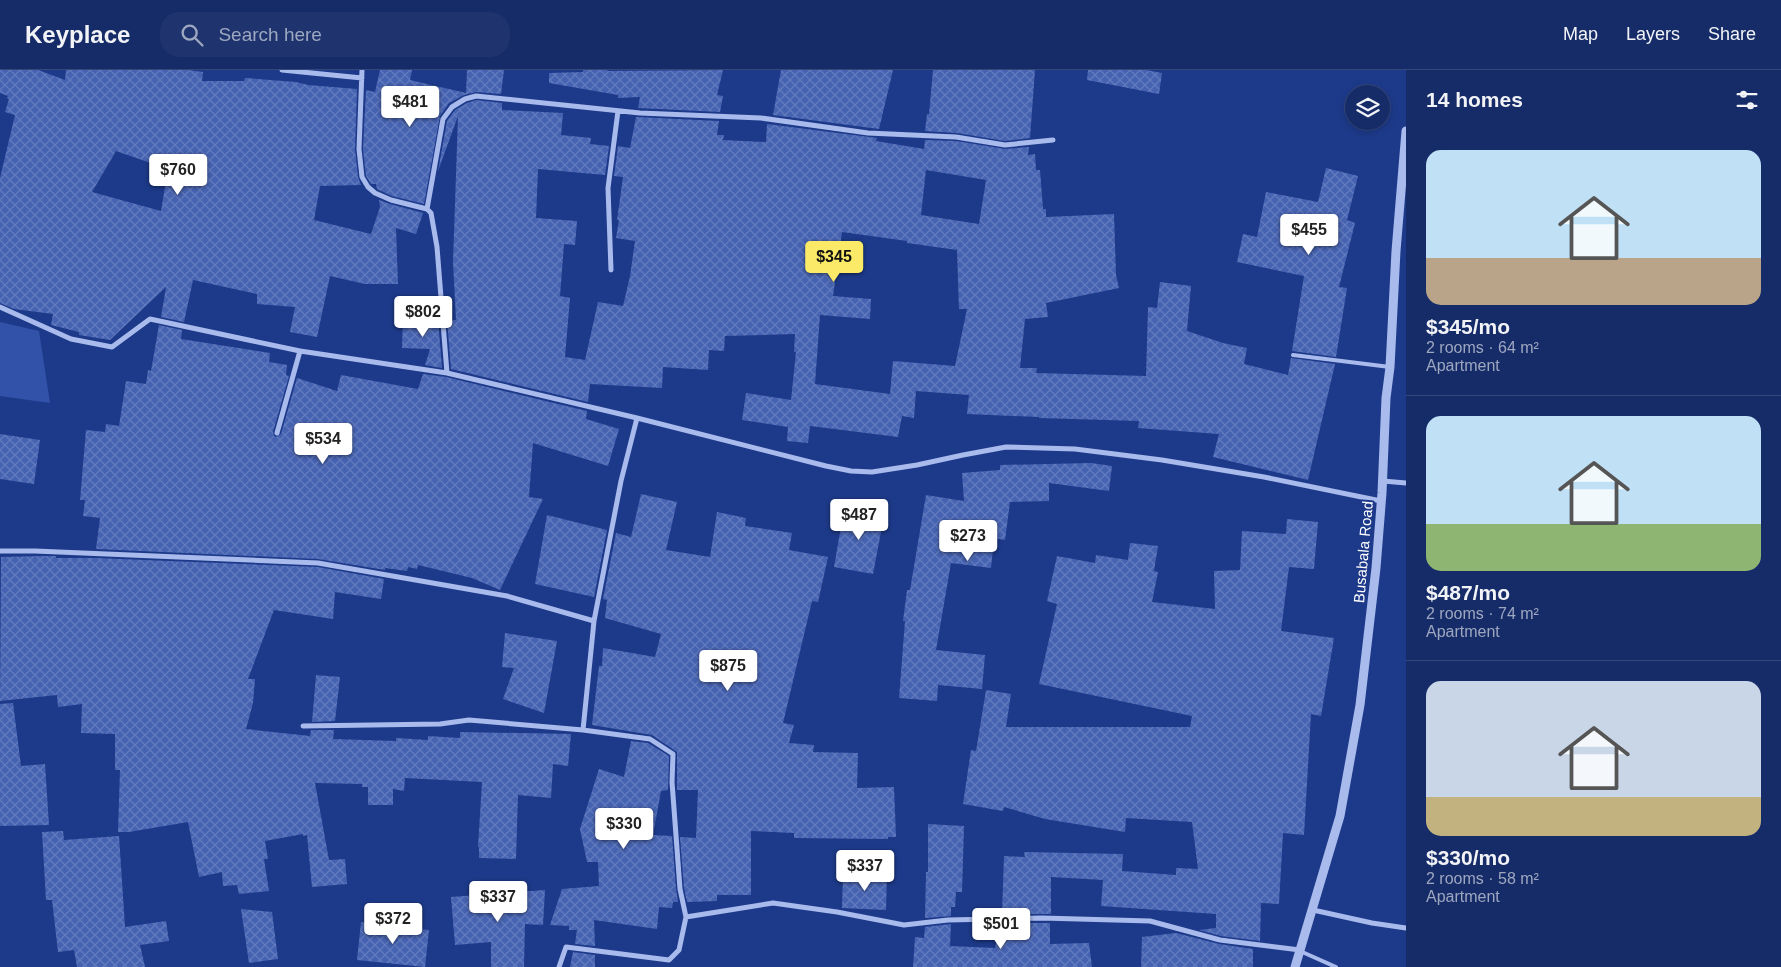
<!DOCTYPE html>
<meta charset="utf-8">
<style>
:root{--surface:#162c68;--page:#1f346e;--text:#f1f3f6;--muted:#9ea7c0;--line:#35487c;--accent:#fbea68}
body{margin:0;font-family:Helvetica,sans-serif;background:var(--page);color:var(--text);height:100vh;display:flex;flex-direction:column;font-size:19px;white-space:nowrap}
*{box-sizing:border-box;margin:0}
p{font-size:16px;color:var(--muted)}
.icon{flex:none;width:28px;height:28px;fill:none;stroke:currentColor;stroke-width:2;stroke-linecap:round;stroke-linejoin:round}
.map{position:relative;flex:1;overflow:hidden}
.details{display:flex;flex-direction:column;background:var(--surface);width:375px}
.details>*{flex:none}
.tools{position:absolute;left:1345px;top:15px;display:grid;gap:10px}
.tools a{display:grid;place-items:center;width:45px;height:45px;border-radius:50%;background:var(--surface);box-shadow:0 2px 8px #0003,0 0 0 1px var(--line);font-size:25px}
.price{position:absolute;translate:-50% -42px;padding:0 11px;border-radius:5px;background:#fff;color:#222;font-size:16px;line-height:32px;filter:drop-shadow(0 1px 2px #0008)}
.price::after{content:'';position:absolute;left:50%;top:30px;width:15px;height:11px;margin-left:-8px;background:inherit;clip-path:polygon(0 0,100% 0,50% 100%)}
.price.on{background:var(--accent);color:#111}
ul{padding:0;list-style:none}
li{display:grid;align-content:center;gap:10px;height:265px;padding:0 20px}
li+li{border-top:1px solid var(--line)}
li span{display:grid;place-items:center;height:155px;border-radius:15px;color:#555}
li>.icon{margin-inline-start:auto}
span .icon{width:90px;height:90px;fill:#fffc;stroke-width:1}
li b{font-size:21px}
h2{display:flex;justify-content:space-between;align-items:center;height:60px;padding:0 20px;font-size:21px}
header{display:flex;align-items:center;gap:30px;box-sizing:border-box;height:70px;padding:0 25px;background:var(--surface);border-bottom:1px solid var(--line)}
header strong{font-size:24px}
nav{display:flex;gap:28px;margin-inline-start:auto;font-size:18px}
.search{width:350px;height:45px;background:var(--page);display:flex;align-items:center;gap:12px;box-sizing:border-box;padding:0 18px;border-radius:20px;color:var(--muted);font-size:19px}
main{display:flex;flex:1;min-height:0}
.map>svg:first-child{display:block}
.grass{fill:#3152a8}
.building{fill:url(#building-cross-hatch);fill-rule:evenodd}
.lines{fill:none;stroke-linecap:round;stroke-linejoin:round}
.service{stroke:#a9bbec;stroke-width:4}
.minor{stroke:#a9bbec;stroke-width:5}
.tertiary{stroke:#a9bbec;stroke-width:9}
.labels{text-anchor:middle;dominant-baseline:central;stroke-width:4;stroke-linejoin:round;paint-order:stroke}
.street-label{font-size:15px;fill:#fff;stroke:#1d3a8a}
</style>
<header>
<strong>Keyplace</strong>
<div class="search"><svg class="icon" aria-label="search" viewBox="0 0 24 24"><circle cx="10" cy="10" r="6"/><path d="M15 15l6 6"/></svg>Search here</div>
<nav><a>Map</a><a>Layers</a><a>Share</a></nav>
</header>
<main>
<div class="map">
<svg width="1406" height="897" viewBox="0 0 1406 897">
<defs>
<pattern id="building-cross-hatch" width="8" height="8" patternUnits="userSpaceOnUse" patternTransform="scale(1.25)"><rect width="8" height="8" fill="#4663b2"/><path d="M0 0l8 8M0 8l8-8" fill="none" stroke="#627abe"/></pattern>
</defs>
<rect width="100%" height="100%" fill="#1d3a8a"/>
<path class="grass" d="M0,252L39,261L50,333L0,326Z"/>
<path class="building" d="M0,0H38L65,10L66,0H188L203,2L202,11H244L245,8L296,12L308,15L357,19L355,79L358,107L361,115L320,116L314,150L371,164L380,137L379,130L390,134L423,143L416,164L396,158L398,214H365L330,206L317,267L290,262L295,237L257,234V224L193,210L184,252L161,247L166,217L110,270L79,265V262L51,255L53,244L14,239L0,233V108L15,45L5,42L9,29L7,28L8,26L0,23ZM116,81L168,99L161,141L92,122Z
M380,0H412L410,10L466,23L467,0H504L501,24L476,22L464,25L449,33L440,46L424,134L392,126L377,119L376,114H371L366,106L363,79L366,20L375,22Z
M583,0H608L607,1L723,0L717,25L723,26L720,42L638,38L640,27L618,28V25L549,13V3L583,2Z
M781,0H893L879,59L773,45Z
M933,0H1035L1030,68L1005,71L957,63L925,61L927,44H929Z
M1088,0H1146L1162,3L1159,24L1087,10Z
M476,30L502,33V40L563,43L561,65L591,68L590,74L609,76L605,105L538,99L536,148L577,151L575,175L564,174L560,226L570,228L565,287L585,290L598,232L623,236L630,206L635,171L616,168L619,150H617L623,107L614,106L618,76L630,78L636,47L719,51L717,65H724L723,70L766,72L767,54L877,68L876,71L924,79L925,70L956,71L1005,79L1029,77L1028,85L1035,84L1036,100H1040L1043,139H1046V147L1114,144L1116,205L1119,218L1046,233L1048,247L1025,249L1020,298H1037L1036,303L1146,306L1148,237L1157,238L1160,212L1191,216L1187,261L1223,273L1247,278L1244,294L1288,305L1291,288L1335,294L1308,410L1213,387L1219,364L1138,358L1139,351L1039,348V347L967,344L969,325L916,321L914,348L902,346L898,367L810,356L808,373L787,371L788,357L742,350L746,323L791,330L796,282H794L795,264L725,266L724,281L709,280L708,300L663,297L662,318L590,314L588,332L451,299L447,250H456L453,192L458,46L438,101L447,51L455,40L467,33ZM926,100L986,110L979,154L921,145ZM842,162L907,171V173L957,180L959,239H967L955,296L893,291L890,324L815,314L820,245L870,249L871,229L833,226Z
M1326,98L1358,106L1347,150L1355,153L1339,217L1347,218L1336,287L1292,281L1304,206L1237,192L1243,164L1257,167L1266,122L1318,132Z
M403,248L438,249L442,298L425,295L430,279L402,278Z
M159,255L182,260L181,269L270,283L269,292L287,295L286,305L289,306L273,362L274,366L276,367L281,364L297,308L337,321L341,305L418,319L423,304L446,307L587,341L586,349L619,359L608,396L533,373L529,427L543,429L500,520L472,508L418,495L417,499L408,497L407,501L385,498V500L318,489L96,479L100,448L83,446L85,430H80L86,360L105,362L106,354L119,356L126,311L146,314L148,300L151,301Z
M0,364L40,370L34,414L0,409Z
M1091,393L1112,396L1109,421L1049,413V431L1010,432L1005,470L994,468L991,498L951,493L936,580L985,585L982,619L938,615L937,631L899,628L905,551H903L907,520H910L926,425L964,431L962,403L1000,400V395Z
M641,424L677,432L666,480L710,487L717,442L746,448L745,456L792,463L789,480L828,487L818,532L812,531L783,653L794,655L789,673L814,675L813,682L858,683L857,718L894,717L896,767H888V769L794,768V763L751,761V825H717V831L687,832L684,818L680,767L696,768L698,720H677V682L652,665L592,655L599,596H602L603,578L655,587L661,564L605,548L607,530L603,529L616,463L631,467Z
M844,439L884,446L873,504L834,497Z
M547,445L607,460L594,527L535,514Z
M1287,449L1318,452L1314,499L1289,497L1281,561L1334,568L1321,646L1311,644L1304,765L1283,763L1279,834L1261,833L1260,871L1221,866L1199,860L1216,858V844L1101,836L1103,810L1051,807V844H1002L1004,786L1025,787L1024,782L1123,784L1122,801L1176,805V798L1198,799L1192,752L1126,748L1125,762L1045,749L1004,737L1003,741L963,734L971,680L976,681L986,620L1011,624L1006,657H1190L1192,646L1039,614L1057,534L1047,531L1057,486L1095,493L1096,485L1128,490L1130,473L1158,476L1154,501L1158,502L1152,532L1215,539L1214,501L1240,500L1242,461L1286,464Z
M43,486H56V488H95L318,497L384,509L381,529L335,522L333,549L274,540L248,609H255L253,633L246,659L310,666L311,660H334L333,669L396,671V668L428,670V666L460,668V662L571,664L568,696L553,694L551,728L518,725L516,789L479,788V777H478L482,712L405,708L404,721L393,719V735H368V717H362V714L315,713L329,790L345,789L347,814L312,817L307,765L303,766V764L265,771L268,789H264L269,821L239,824L237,815L223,816L222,802L199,807L188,752L129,762H118L120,700H115V664L81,663L82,634L58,637L57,625L0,631L1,487Z
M505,563L557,571L544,643L503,629L514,598L502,597Z
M316,605L340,607L335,651L312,652Z
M13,633L21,696L45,694L49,755L0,756V634Z
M631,671L648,673L669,686L668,720L661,721L653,765L672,766L676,819L678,832H673L672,838L659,837L657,859L594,850L595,876L575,874L577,860H569V856L550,855L562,819L599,816L598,792H587L580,759L599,699L624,707Z
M928,754L964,756L962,822H956L955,837H951V846L925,848L926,802H928Z
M63,761L64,770L119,766L125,857L166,851L169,871L140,875L145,897H77L74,880L58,882L52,830H46L42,762Z
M887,803L886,840L842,838L843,805Z
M545,820L543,855L525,854L524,897H491V872L455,875L451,827Z
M241,839L272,842L278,889L249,893Z
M361,852L429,860L425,897L357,890Z
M1002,853H1050V874L1089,873L1092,897H913L915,867L924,868L925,857L951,854L950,876L995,878L997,868L1002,869Z
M1176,863L1219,874L1253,879V897H1141L1142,867Z
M573,882L595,885V897H570Z"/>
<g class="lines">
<path class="service" d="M1293,285L1390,297
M1300,881L1336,897"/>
<path class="minor" d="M282,0L362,8
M362,0L359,79L362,107L368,117L375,123L391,130L427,139L431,143L437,177L447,303
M427,139L443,49L452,37L465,29L476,26L640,43L761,48L868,63L956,67L1005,75L1053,70
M611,200L608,118L618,41
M0,237L71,269L112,277L150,249L300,281L447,303L637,348L826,396L851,401L872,402L917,395L963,385L1006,377L1075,379L1162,390L1264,407L1381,431
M637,348L621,411L594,551L583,660L650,669L673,684L672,712L680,819L686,847
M277,363L300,281
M1383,411L1406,413
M0,481H35L318,493L507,526L594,551
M303,656L440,654L469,650L583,660
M1313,840L1372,853L1406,858
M559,897L566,877L669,890L679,880L686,847L773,833L837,842L904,855L948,850L1042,848L1150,851L1220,870L1300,880"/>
<path class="tertiary" d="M1295,897L1340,746L1360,635L1376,498L1382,423L1386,328L1390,297L1396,181L1406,61"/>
</g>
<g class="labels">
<g class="street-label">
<text transform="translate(1363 482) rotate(-85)">Busabala Road</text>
</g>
</g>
</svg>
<div class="tools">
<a><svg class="icon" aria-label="layers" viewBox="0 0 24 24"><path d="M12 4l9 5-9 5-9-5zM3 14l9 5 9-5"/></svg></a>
</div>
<b class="price" style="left:410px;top:58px">$481</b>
<b class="price" style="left:178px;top:126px">$760</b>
<b class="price" style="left:1309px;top:186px">$455</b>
<b class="price on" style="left:834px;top:213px">$345</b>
<b class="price" style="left:423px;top:268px">$802</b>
<b class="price" style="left:323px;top:395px">$534</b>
<b class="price" style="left:859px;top:471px">$487</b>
<b class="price" style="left:968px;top:492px">$273</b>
<b class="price" style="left:728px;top:622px">$875</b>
<b class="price" style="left:624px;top:780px">$330</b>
<b class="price" style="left:865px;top:822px">$337</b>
<b class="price" style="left:498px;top:853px">$337</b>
<b class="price" style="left:393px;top:875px">$372</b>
<b class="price" style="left:1001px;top:880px">$501</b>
</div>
<section class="details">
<h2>14 homes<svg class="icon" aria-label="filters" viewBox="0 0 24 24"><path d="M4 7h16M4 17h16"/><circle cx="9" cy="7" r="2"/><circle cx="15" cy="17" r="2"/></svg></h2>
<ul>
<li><span style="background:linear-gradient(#bfe0f5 70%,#b9a48a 0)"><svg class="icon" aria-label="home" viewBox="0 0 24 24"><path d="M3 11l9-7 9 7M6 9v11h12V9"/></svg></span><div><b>$345/mo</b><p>2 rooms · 64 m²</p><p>Apartment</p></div></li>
<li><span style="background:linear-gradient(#bfe0f5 70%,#8fb573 0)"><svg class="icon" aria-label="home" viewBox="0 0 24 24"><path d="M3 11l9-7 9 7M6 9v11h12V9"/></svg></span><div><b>$487/mo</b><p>2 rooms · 74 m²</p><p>Apartment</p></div></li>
<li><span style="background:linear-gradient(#c9d6e8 75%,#c2b280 0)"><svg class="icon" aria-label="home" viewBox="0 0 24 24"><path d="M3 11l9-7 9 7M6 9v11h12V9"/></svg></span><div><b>$330/mo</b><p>2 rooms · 58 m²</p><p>Apartment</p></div></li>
</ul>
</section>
</main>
